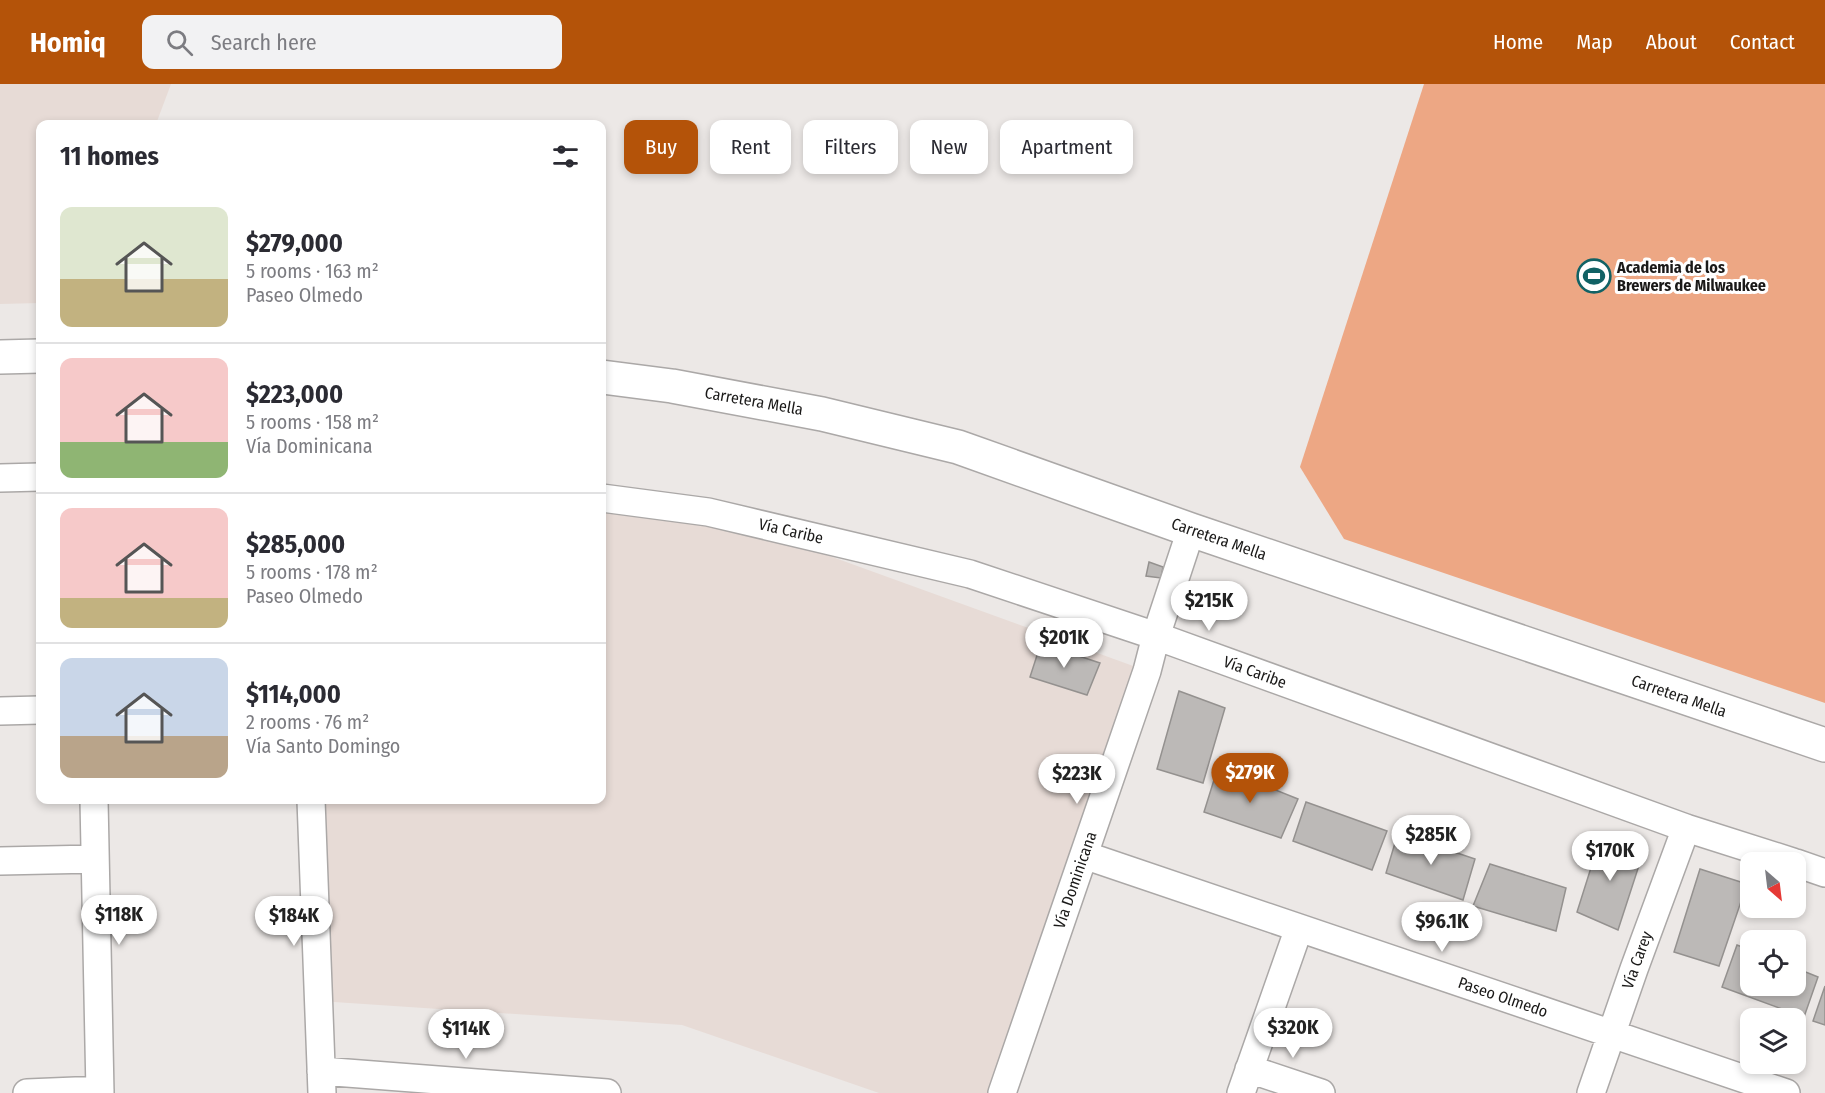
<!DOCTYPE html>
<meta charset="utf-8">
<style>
:root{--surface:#fff;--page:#f2f2f3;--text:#2b2b33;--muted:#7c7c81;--line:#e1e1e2;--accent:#b45309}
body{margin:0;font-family:"Fira Sans Condensed",sans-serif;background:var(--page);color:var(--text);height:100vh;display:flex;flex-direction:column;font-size:22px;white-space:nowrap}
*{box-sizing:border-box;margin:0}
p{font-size:20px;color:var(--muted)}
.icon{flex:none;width:33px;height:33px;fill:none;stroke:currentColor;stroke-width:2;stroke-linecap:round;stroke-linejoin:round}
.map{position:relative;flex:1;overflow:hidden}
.sheet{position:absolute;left:36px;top:36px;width:570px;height:684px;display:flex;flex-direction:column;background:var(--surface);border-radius:12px;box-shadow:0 3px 9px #0003}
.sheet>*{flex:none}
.top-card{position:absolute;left:624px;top:36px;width:570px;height:54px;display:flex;gap:12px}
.needle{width:39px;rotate:152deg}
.controls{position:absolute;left:1740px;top:768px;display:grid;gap:12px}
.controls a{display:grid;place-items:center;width:66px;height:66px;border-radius:12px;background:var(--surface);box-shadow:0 3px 9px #0003;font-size:30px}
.price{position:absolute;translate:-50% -51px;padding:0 14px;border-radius:21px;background:#fff;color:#222;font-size:20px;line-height:39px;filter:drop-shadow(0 2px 3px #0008)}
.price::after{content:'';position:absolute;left:50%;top:36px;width:18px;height:14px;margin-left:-9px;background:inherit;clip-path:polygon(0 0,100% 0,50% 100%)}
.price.active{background:var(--accent);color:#fff}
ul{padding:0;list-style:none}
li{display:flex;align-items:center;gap:18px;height:150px;padding:0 24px}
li+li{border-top:2px solid var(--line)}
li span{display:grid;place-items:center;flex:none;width:168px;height:120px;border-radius:12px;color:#555}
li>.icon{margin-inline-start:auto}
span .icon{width:72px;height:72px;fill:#fffc;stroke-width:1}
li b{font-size:26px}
h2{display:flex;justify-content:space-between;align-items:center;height:72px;padding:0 24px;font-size:26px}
.tag{padding:0 21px;border-radius:12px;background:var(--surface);box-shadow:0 3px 9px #0003;font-size:21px;line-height:54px}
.tag.active{background:var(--accent);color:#fff}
header{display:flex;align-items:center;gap:36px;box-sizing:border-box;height:84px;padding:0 30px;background:var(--accent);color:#fff}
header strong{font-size:28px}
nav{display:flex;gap:33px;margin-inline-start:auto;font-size:21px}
.search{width:420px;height:54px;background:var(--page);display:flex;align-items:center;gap:15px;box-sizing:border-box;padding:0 21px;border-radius:12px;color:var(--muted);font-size:22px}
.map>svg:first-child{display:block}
.built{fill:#e7dbd6}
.green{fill:#eda784}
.building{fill:#bcb9b7;stroke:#94918f;stroke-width:1.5}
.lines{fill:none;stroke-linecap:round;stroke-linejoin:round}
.street-casing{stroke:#aba8a7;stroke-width:30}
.primary-casing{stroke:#aba8a7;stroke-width:36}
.street{stroke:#fff;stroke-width:27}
.primary{stroke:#fff;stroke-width:33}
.labels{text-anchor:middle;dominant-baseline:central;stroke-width:6;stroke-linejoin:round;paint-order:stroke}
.poi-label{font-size:16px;font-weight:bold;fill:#1a1918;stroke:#fff;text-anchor:start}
.street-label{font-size:16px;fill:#1a1918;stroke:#fff}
</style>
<header>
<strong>Homiq</strong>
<div class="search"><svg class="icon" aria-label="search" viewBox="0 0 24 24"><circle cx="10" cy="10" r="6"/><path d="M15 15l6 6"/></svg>Search here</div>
<nav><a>Home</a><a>Map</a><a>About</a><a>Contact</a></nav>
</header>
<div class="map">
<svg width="1825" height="1009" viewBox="0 0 1825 1009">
<rect width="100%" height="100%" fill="#ece8e6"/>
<path class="built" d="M0,0H171L156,40H40V219L0,220Z
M602,414L708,428L1147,587L1002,1009H879L682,941L319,917L311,716H602Z"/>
<path class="green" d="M1424,0H1825V619L1344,455L1300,383Z"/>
<path class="building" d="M1149,478L1163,483L1161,494L1146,492Z
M1041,559L1059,566L1063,559L1073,562L1070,569L1100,579L1087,611L1030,593Z
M1179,607L1225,624L1203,699L1157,685Z
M1218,683L1298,715L1281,754L1204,728Z
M1306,718L1387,747L1372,786L1293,757Z
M1398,749L1475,775L1463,816L1386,789Z
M1601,752L1644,766L1618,846L1577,828Z
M1490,780L1566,804L1556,847L1473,822Z
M1700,785L1747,800L1719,882L1674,868Z
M1737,861L1750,866V902H1796V884L1818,893L1804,933L1722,903Z
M1825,902V941L1813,937Z"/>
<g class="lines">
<g class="street-casing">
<path id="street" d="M0,394L40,393
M602,414L708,428L970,490L1156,552L1686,744L1793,778
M0,627L40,626
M94,716L100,1009
M311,716L322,1009
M1084,771L1786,1009
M0,777L95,775
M1796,779L1825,789
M1249,985L1321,1009
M321,987L607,1009
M27,1009L100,1006
M1002,1009L1147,587L1156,552L1191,446
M1241,1009L1299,844
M1591,1009L1634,885L1686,744"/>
</g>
<g class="primary-casing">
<path id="primary" d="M0,273L40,272
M602,293L672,302L822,330L958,363L1191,446L1825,661"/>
</g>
<use href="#street" class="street"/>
<use href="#primary" class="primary"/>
</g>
<defs>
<g id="stadium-ring" transform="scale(1.725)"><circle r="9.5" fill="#fff" stroke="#116265" stroke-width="1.5"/><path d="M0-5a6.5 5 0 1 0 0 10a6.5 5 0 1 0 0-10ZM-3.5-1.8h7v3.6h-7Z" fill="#116265"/></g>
</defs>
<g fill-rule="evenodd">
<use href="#stadium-ring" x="1594" y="192"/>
</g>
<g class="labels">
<g class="poi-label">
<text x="1617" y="183">Academia de los<tspan x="1617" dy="18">Brewers de Milwaukee</tspan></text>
</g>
<g class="street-label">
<text transform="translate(754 317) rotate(10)">Carretera Mella</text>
<text transform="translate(791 447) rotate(13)">Vía Caribe</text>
<text transform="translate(1219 455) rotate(19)">Carretera Mella</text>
<text transform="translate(1255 588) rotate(20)">Vía Caribe</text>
<text transform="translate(1679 612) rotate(19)">Carretera Mella</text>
<text transform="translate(1075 796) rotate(-71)">Vía Dominicana</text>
<text transform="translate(1637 876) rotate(-70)">Vía Carey</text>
<text transform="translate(1503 913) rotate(19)">Paseo Olmedo</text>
</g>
</g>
</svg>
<div class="controls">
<a><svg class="needle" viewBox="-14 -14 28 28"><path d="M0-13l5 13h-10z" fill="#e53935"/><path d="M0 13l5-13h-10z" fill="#7c7c81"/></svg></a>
<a><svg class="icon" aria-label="locate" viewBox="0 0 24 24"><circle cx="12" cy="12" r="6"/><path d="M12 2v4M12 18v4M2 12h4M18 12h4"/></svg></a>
<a><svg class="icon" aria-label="layers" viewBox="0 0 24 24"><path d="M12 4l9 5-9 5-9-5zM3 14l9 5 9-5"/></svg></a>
</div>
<b class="price" style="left:1209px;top:548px">$215K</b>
<b class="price" style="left:1064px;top:585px">$201K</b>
<b class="price active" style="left:1250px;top:720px">$279K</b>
<b class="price" style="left:1077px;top:721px">$223K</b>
<b class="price" style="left:1431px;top:782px">$285K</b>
<b class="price" style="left:1610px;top:798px">$170K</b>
<b class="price" style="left:119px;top:862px">$118K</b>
<b class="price" style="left:294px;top:863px">$184K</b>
<b class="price" style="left:1442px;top:869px">$96.1K</b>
<b class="price" style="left:1293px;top:975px">$320K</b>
<b class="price" style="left:466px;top:976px">$114K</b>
<div class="top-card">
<a class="tag active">Buy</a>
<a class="tag">Rent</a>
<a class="tag">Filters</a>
<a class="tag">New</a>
<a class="tag">Apartment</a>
</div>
<section class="sheet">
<h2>11 homes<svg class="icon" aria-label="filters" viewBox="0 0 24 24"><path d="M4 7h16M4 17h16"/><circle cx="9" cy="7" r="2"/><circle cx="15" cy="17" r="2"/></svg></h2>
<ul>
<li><span style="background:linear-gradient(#dfe7d0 60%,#c2b280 0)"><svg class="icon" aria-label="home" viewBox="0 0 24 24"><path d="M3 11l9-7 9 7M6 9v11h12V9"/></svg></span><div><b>$279,000</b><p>5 rooms · 163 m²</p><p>Paseo Olmedo</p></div></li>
<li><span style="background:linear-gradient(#f6c9c9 70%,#8fb573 0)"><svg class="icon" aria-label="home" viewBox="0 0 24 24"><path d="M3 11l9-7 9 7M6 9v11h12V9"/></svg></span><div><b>$223,000</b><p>5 rooms · 158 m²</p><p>Vía Dominicana</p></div></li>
<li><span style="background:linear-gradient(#f6c9c9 75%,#c2b280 0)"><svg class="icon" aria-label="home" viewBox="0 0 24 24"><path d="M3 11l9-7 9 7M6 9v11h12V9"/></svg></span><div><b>$285,000</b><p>5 rooms · 178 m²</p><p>Paseo Olmedo</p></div></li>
<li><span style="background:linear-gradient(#c9d6e8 65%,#b9a48a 0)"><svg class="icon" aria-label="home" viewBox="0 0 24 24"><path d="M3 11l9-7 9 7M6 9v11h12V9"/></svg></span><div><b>$114,000</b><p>2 rooms · 76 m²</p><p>Vía Santo Domingo</p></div></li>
</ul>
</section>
</div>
